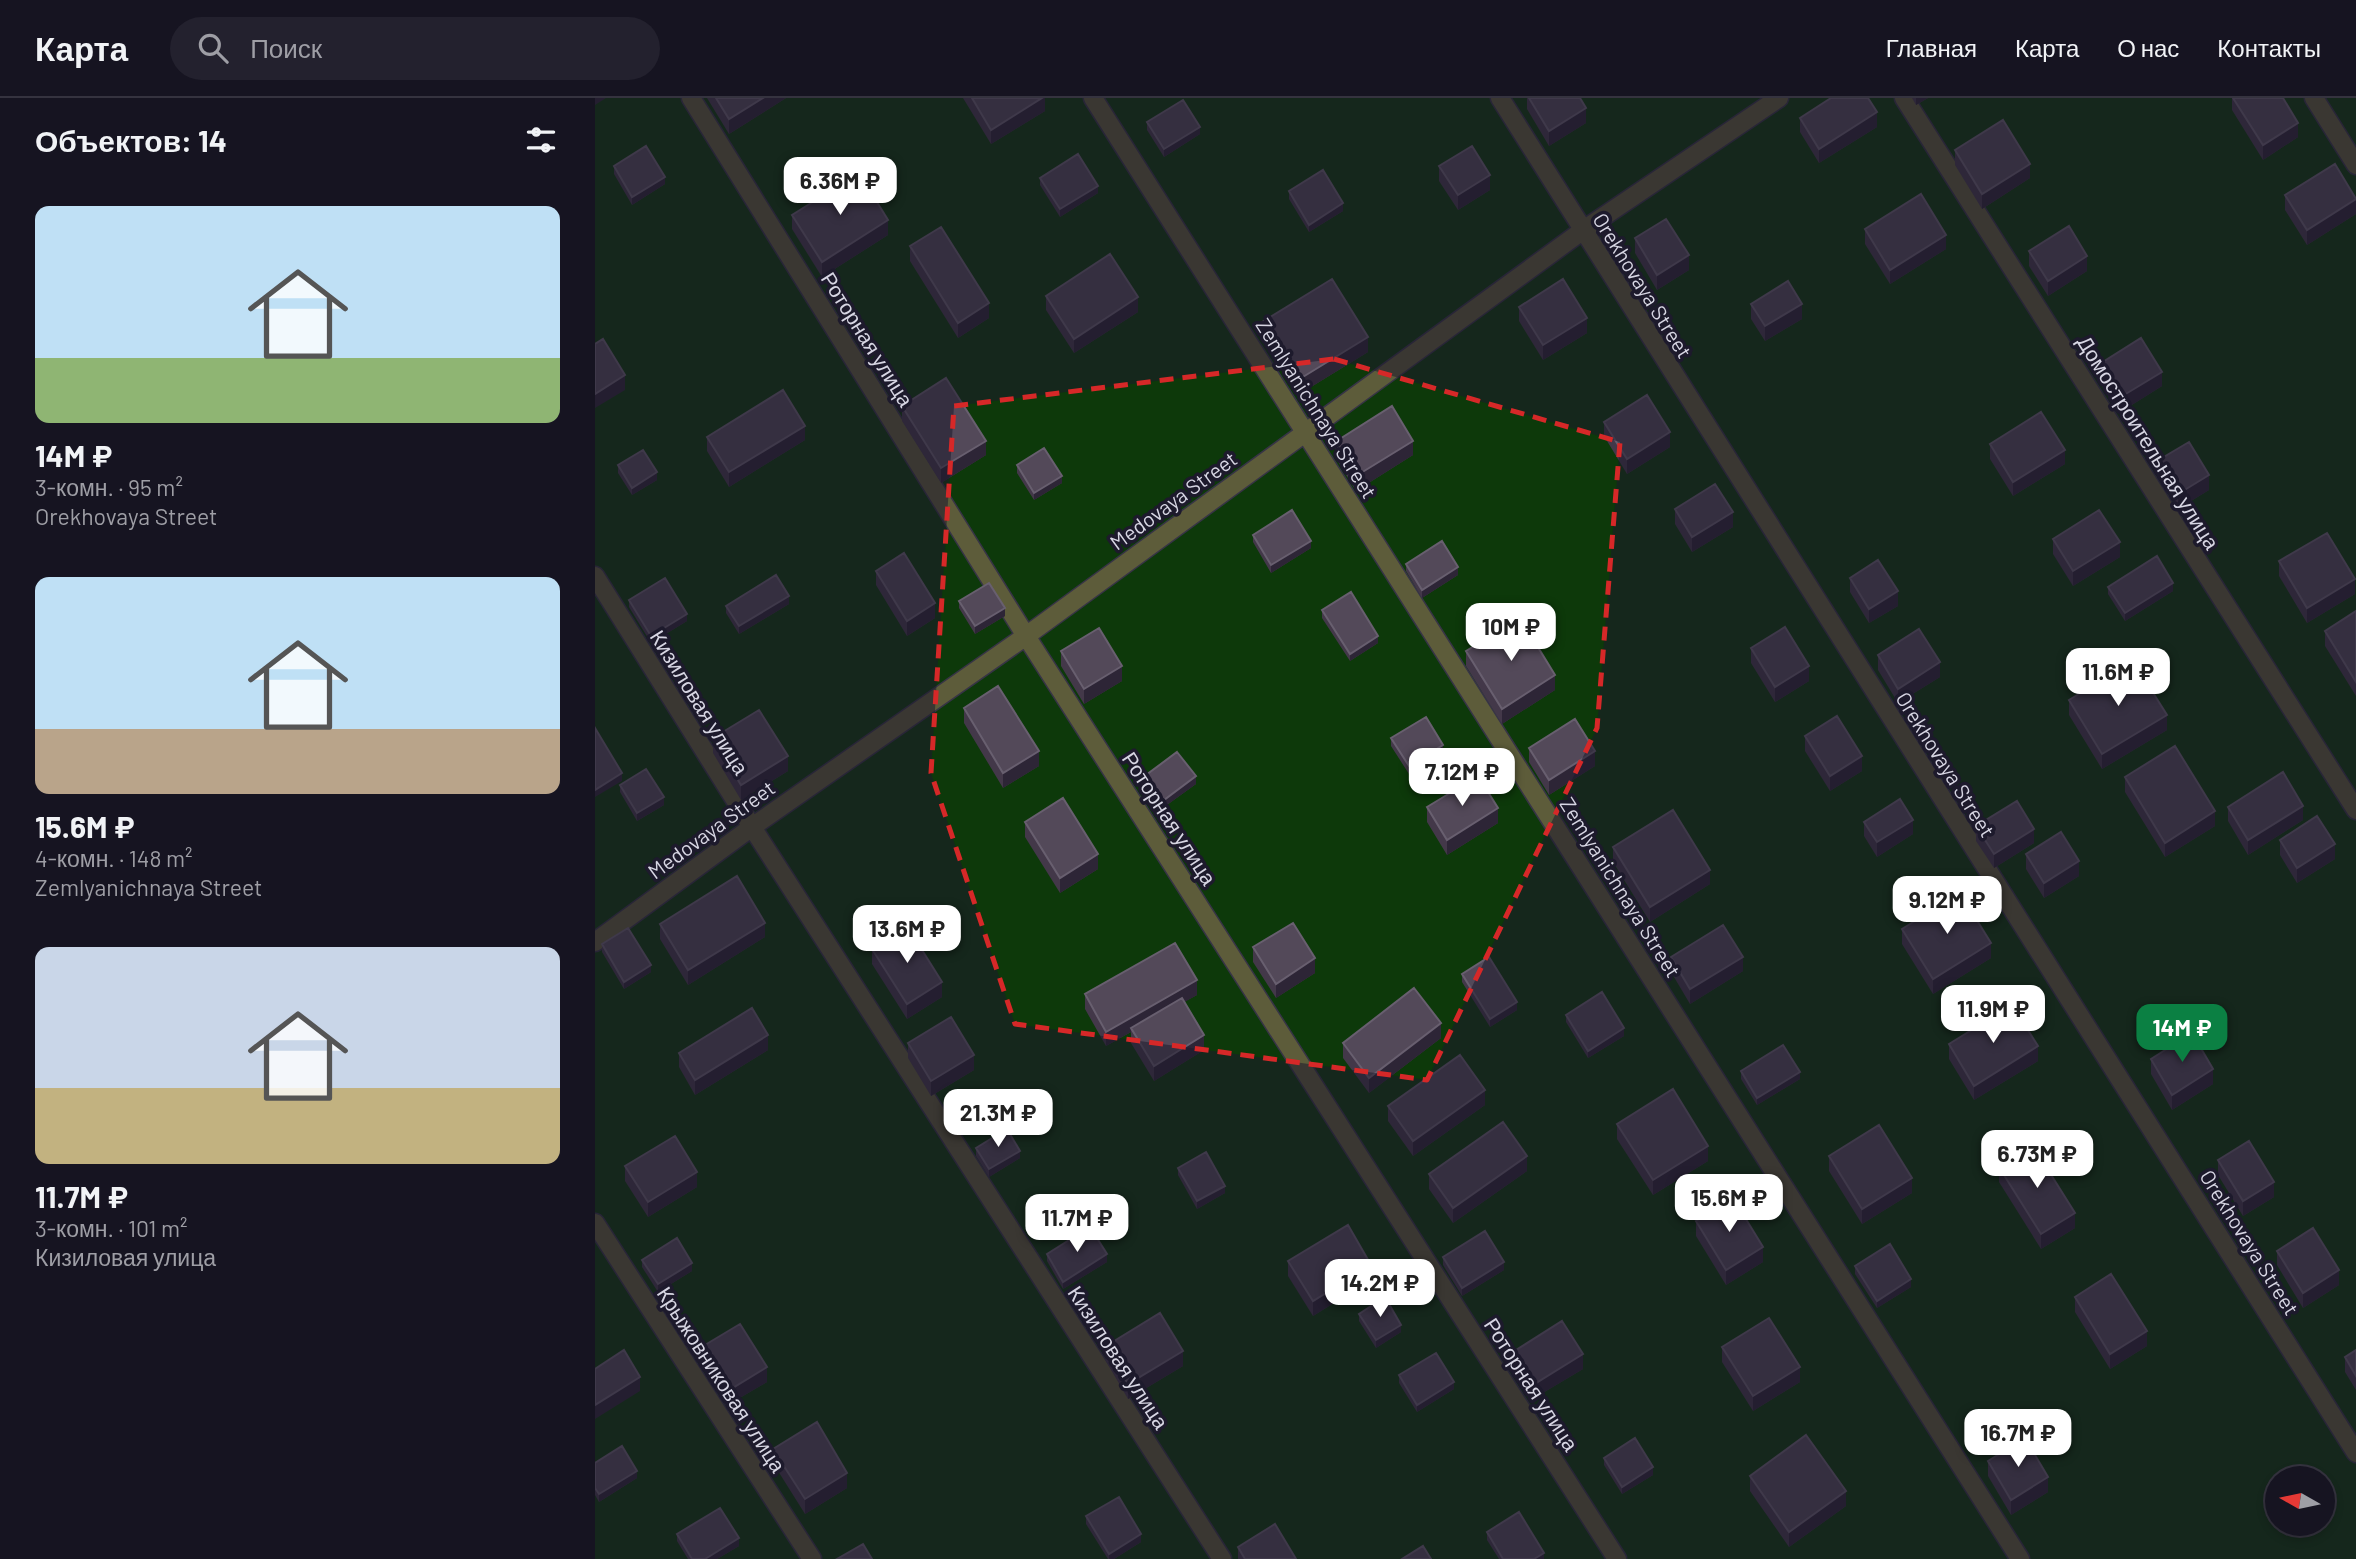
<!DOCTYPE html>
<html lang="ru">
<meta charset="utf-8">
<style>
:root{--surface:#161421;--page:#23212e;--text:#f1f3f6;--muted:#9e9ea5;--line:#35333f;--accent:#0b8043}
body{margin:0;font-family:Barlow,sans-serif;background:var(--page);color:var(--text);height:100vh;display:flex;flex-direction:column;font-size:26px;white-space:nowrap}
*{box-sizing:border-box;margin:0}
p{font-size:23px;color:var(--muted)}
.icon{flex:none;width:38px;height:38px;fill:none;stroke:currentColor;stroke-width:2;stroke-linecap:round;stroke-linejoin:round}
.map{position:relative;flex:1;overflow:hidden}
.side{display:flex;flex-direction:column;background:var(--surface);width:595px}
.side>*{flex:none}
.needle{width:46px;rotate:279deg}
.controls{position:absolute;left:1670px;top:1368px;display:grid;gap:14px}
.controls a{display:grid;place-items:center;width:70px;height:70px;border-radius:50%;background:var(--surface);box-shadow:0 4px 10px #0003,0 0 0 2px var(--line);font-size:35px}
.price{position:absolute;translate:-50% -60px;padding:0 16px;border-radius:14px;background:#fff;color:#222;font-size:23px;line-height:46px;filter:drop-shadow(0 2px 4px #0008)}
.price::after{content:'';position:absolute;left:50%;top:42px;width:21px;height:16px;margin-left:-10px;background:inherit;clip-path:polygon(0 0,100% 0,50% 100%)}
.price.active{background:var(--accent);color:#fff}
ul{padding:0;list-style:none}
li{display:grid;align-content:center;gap:14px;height:371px;padding:0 35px}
li span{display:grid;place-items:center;height:217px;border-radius:14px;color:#555}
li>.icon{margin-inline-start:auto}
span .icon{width:126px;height:126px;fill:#fffc;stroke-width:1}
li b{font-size:30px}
h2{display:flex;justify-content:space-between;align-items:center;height:84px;padding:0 35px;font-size:30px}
header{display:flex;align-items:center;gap:42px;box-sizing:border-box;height:98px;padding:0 35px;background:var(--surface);border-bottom:2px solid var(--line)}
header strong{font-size:33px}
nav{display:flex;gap:38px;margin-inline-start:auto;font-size:24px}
.search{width:490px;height:63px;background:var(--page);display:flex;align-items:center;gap:18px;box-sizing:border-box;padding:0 24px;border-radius:38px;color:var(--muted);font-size:26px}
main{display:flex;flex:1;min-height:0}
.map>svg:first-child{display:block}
.green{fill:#0d390a;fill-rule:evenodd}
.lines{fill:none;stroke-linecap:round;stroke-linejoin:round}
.minor-casing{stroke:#373446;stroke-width:21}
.minor{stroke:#5d5c3a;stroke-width:18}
.wall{fill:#433849}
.shaded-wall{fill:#2d2536}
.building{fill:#534959;stroke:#685f6f;stroke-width:2}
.marked{fill:none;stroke:#d62828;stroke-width:5;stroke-dasharray:14 9;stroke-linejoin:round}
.labels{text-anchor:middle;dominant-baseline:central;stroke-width:7;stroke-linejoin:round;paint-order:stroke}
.street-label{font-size:21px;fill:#d7d6e3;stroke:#1d1a2c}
</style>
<header>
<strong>Карта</strong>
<div class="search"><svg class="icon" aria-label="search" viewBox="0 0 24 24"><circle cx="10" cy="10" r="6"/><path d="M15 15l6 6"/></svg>Поиск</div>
<nav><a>Главная</a><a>Карта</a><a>О нас</a><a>Контакты</a></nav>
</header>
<main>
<section class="side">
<h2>Объектов: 14<svg class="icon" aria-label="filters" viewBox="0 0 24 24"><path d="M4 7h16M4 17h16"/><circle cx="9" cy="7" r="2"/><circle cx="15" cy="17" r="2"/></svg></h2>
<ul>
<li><span style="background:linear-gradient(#bfe0f5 70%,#8fb573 0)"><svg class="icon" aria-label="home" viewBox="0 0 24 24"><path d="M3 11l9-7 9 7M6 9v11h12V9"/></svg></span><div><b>14M ₽</b><p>3-комн. · 95 m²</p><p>Orekhovaya Street</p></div></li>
<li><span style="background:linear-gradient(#bfe0f5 70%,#b9a48a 0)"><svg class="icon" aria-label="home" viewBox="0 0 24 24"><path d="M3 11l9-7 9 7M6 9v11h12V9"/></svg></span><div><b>15.6M ₽</b><p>4-комн. · 148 m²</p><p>Zemlyanichnaya Street</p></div></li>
<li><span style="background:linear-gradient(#c9d6e8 65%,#c2b280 0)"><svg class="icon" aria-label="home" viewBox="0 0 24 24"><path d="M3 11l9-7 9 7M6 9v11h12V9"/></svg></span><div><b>11.7M ₽</b><p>3-комн. · 101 m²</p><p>Кизиловая улица</p></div></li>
</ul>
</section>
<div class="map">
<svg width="1761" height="1461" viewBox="0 0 1761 1461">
<rect width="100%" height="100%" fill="#1d1a2c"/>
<path class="green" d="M0,0H1761V1461H0ZM1682,1381H1727V1426H1682Z"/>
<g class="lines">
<g class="minor-casing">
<path id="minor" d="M96,0L431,538L1022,1461
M498,0L1425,1461
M905,0L1761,1355
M1309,0L1761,712
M1719,0L1761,67
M0,478L157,729L627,1461
M0,844L157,729L431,538L987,133L1184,0
M0,1125L217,1461"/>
</g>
<use href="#minor" class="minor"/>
</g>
<path class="wall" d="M112,0H191L134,36Z
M368,0H450V13L396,46Z
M932,0H985L991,25L954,48L932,11Z
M1317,0H1333L1321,7Z
M1637,0H1688L1703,39L1668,62L1637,12Z
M1205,20L1282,29L1224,65L1205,34Z
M552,24L605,36L569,59L552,32Z
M1360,52L1435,80L1387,111L1360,67Z
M19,68L70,86L37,107L19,76Z
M844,68L895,92L863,112L844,83Z
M445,80L503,95L465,119L445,87Z
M694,93L748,113L714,134L694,101Z
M1690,97L1761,116L1712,147L1690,112Z
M197,117L293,137L227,179L197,131Z
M1270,131L1351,151L1295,186L1270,146Z
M1040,140L1094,172L1062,192L1040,155Z
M315,148L394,220L363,240L315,163Z
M1434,153L1492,173L1453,198L1434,168Z
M451,198L543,214L479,255L451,212Z
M1156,206L1207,221L1170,243L1156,221Z
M924,209L992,235L948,262L924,223Z
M667,224L773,254L703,297L667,239Z
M1503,267L1567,288L1524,315L1503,282Z
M307,308L391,357L346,385L307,323Z
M1009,324L1075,349L1032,376L1009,338Z
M112,339L210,342L134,389L112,353Z
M740,344L818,357L761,393L740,359Z
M1395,346L1470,366L1418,398L1395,361Z
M1562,363L1614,392L1583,411L1562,378Z
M23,367L62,382L37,397L23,375Z
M422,367L467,385L439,402L422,375Z
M1080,411L1138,429L1097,454L1080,426Z
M658,437L716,450L676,475L658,444Z
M1458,441L1525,459L1478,488L1458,456Z
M1684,463L1760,496L1712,525L1684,478Z
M811,466L863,477L827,500L811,473Z
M281,473L340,520L312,538L281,487Z
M1255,480L1303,508L1274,525L1255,494Z
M1513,489L1578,493L1530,523L1513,496Z
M34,502L92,523L56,545L34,509Z
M364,503L410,518L380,536L364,510Z
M194,506L144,536L131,515V508Z
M727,512L783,545L755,563L727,520Z
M1761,513V598L1730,548V533Z
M1156,550L1214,583L1180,604L1156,565Z
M466,553L527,583L489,606L466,568Z
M871,553L960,592L907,626L871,568Z
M1283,557L1345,579L1303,605L1283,572Z
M1474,602L1572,632L1507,671L1474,617Z
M369,610L444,668L408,690L369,625Z
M1210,638L1267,673L1235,693L1210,653Z
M118,640L193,673L146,702L118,655Z
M796,640L848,654L814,676L796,648Z
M934,650L1000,668L954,697L934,664Z
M1530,679L1620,728L1570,759L1530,694Z
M547,680L601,686L565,712L547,688Z
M25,687L69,707L42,723L25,694Z
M832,709L903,725L852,757L832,724Z
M1633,709L1708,722L1653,757L1633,723Z
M430,724L503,771L465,795L430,739Z
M1269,724L1318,736L1282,759L1269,738Z
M1381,728L1439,745L1399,770L1381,743Z
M1685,742L1740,761L1702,785L1685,757Z
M1018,749L1115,786L1055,824L1018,764Z
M1431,756L1484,778L1449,800L1431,771Z
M65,826L170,839L93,887L65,841Z
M1307,831L1396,860L1338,896L1307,846Z
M7,846L56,874L29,891L7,854Z
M658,849L720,875L681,900L658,864Z
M277,851L347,899L312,921L277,866Z
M1076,859L1148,873L1095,906L1076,874Z
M867,876L922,912L895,929L867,884Z
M490,896L602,897L589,904L609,952L559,983L536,945V934L511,948L490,911Z
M971,917L1029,938L993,960L971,924Z
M846,940L774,995L748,960V945Z
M313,945L379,972L336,998L313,960Z
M1354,946L1443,963L1379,1002L1354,961Z
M173,952L100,997L84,969V955Z
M1556,961L1618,986L1577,1012L1556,976Z
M1146,973L1205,981L1162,1007L1146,981Z
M890,1007L818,1058L793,1023V1008Z
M1022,1026L1113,1063L1058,1097L1022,1041Z
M381,1050L425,1060L394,1079L381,1058Z
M1234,1058L1317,1095L1267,1126L1234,1073Z
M1623,1062L1679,1099L1648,1118L1623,1077Z
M30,1068L102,1089L53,1119L30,1083Z
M1404,1069L1480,1130L1446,1151L1404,1084Z
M583,1070L630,1095L602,1111L583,1077Z
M932,1073L858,1125L834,1091V1076Z
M1101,1123L1168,1164L1131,1187L1101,1138Z
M1682,1153L1744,1187L1708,1210L1682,1167Z
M452,1156L512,1164L468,1191L452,1163Z
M848,1159L909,1172L867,1198L848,1167Z
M47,1162L97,1173L63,1194L47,1169Z
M693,1163L776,1182L718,1218L693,1178Z
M1260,1168L1316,1189L1282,1210L1260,1176Z
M1480,1199L1552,1248L1515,1271L1480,1214Z
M764,1216L806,1234L781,1250L764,1223Z
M511,1248L588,1268L533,1301L511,1263Z
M1127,1249L1205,1284L1158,1313L1127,1264Z
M105,1250L172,1284L131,1308L105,1265Z
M921,1252L988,1271L941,1299L921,1266Z
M1761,1252V1292L1750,1274V1259Z
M804,1277L859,1291L822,1314L804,1285Z
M178,1351L252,1390L210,1416L178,1365Z
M1009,1360L1058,1377L1027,1396L1009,1367Z
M1393,1363L1453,1394L1416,1417L1393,1378Z
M0,1365L42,1380L4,1404L0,1397Z
M1155,1378L1251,1408L1194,1449L1155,1393Z
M491,1418L546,1444L519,1461H513L491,1426Z
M892,1434L949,1461H904L892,1442Z
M82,1436L144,1448L122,1461H93L82,1443Z
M643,1449L701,1461H643Z"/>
<path class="shaded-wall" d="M0,0H11L0,7Z
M168,0H191L134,36V21Z
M447,0H450V13L396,46V32Z
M1321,0H1333L1321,7Z
M991,10V25L954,48V33Z
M1282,14V29L1224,65V51Z
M1703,25V39L1668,62V47Z
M605,29V36L569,59V51Z
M1435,66V80L1387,111V96Z
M895,77V92L863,112V97Z
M70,79V86L37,107V99Z
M503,88V95L465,119V111Z
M1761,101V116L1712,147V132Z
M748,105V113L714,134V127Z
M293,122V137L227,179V164Z
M1351,137V151L1295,186V172Z
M1094,157V172L1062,192V177Z
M1492,158V173L1453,198V183Z
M543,199V214L479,255V241Z
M394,205V220L363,240V225Z
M1207,206V221L1170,243V228Z
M992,220V235L948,262V247Z
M773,239V254L703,297V282Z
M1567,274V288L1524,315V300Z
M30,277V292L0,310V296Z
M210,328V342L134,389V374Z
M1075,334V349L1032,376V361Z
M391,343V357L346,385V370Z
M818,343V357L761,393V378Z
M1470,352V366L1418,398V384Z
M62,374V382L37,397V390Z
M1614,377V392L1583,411V396Z
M467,378V385L439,402V395Z
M1138,414V429L1097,454V439Z
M716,443V450L676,475V467Z
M1525,444V459L1478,488V473Z
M863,469V477L827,500V492Z
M1760,481V496L1712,525V510Z
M1578,485V493L1530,523V515Z
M1303,493V508L1274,525V511Z
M194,498V506L144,536V528Z
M340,505V520L312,538V523Z
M410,510V518L380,536V528Z
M92,516V523L56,545V538Z
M783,538V545L755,563V556Z
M1345,564V579L1303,605V591Z
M527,568V583L489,606V591Z
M1214,568V583L1180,604V589Z
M960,577V592L907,626V611Z
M1572,617V632L1507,671V656Z
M848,647V654L814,676V668Z
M444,653V668L408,690V675Z
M1000,653V668L954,697V682Z
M193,658V673L146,702V687Z
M1267,658V673L1235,693V678Z
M27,675V683L0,699V692Z
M601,678V686L565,712V705Z
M69,699V707L42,723V715Z
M1708,708V722L1653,757V742Z
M903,710V725L852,757V742Z
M1620,713V728L1570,759V745Z
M1318,722V736L1282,759V744Z
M1439,731V745L1399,770V756Z
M1740,746V761L1702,785V770Z
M503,756V771L465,795V780Z
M1484,763V778L1449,800V785Z
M1115,772V786L1055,824V809Z
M170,825V839L93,887V872Z
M1396,845V860L1338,896V881Z
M1148,859V873L1095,906V891Z
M720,860V875L681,900V886Z
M56,867V874L29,891V884Z
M602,882V897L538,933L536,930V934L511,948V934Z
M347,884V899L312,921V906Z
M922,904V912L895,929V921Z
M846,925V940L774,995V980Z
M1029,930V938L993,960V953Z
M173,937V952L100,997V982Z
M609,937V952L559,983V968Z
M1443,948V963L1379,1002V988Z
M379,957V972L336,998V983Z
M1618,971V986L1577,1012V997Z
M1205,974V981L1162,1007V1000Z
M890,992V1007L818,1058V1043Z
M1113,1048V1063L1058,1097V1082Z
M425,1053V1060L394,1079V1071Z
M932,1058V1073L858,1125V1110Z
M102,1074V1089L53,1119V1104Z
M1317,1080V1095L1267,1126V1111Z
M1679,1084V1099L1648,1118V1103Z
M630,1088V1095L602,1111V1103Z
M1480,1115V1130L1446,1151V1136Z
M1168,1149V1164L1131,1187V1172Z
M512,1156V1164L468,1191V1184Z
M909,1164V1172L867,1198V1190Z
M97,1165V1173L63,1194V1186Z
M776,1167V1182L718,1218V1203Z
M1744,1172V1187L1708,1210V1195Z
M1316,1181V1189L1282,1210V1203Z
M806,1227V1234L781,1250V1242Z
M1552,1233V1248L1515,1271V1256Z
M588,1253V1268L533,1301V1286Z
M988,1256V1271L941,1299V1285Z
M172,1269V1284L131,1308V1294Z
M1205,1269V1284L1158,1313V1298Z
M45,1279V1293L0,1321V1307Z
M859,1284V1291L822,1314V1307Z
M1058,1369V1377L1027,1396V1389Z
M42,1373V1380L4,1404V1396Z
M252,1375V1390L210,1416V1401Z
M1453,1379V1394L1416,1417V1402Z
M1251,1393V1408L1194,1449V1434Z
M546,1436V1444L519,1461H514V1456Z
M144,1440V1448L122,1461H110Z
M949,1455V1461H939Z"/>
<path class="building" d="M121,0H168L134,21Z
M377,0H447L396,32Z
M934,0H985L991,10L954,33Z
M1236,0H1273L1282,14L1224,51L1205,20Z
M1638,0H1688L1703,25L1668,47Z
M588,2L605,29L569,51L552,24Z
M1408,22L1435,66L1387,96L1360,52Z
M51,48L70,79L37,99L19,68Z
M877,48L895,77L863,97L844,68Z
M483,56L503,88L465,111L445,80Z
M1740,66L1761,101L1712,132L1690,97Z
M728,72L748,105L714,127L694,93Z
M264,75L293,122L227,164L197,117Z
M1326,96L1351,137L1295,172L1270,131Z
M1071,121L1094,157L1062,177L1040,140Z
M1474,128L1492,158L1453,183L1434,153Z
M346,129L394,205L363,225L315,148Z
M515,156L543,199L479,241L451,198Z
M737,181L773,239L703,282L667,224Z
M968,181L992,220L948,247L924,209Z
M1193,183L1207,206L1170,228L1156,206Z
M1546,240L1567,274L1524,300L1503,267Z
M8,241L30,277L0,296V246Z
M351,280L391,343L346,370L307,308Z
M188,292L210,328L134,374L112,339Z
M1052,297L1075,334L1032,361L1009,324Z
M797,308L818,343L761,378L740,344Z
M1446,314L1470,352L1418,384L1395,346Z
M1594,344L1614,377L1583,396L1562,363Z
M449,350L467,378L439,395L422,367Z
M48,352L62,374L37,390L23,367Z
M1120,386L1138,414L1097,439L1080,411Z
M697,412L716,443L676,467L658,437Z
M1504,412L1525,444L1478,473L1458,441Z
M1732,435L1760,481L1712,510L1684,463Z
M847,443L863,469L827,492L811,466Z
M309,455L340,505L312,523L281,473Z
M1562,458L1578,485L1530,515L1513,489Z
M1283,462L1303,493L1274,511L1255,480Z
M181,477L194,498L144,528L131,508Z
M70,480L92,516L56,538L34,502Z
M394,485L410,510L380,528L364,503Z
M756,494L783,538L755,556L727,512Z
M1761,513V584L1730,533Z
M925,520L960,577L907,611L871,553Z
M1190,529L1214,568L1180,589L1156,550Z
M504,530L527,568L489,591L466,553Z
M1324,531L1345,564L1303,591L1283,557Z
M1538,563L1572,617L1507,656L1474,602Z
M403,588L444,653L408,675L369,610Z
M164,612L193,658L146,687L118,640Z
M1242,618L1267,658L1235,678L1210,638Z
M831,619L848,647L814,668L796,640Z
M980,621L1000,653L954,682L934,650Z
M0,630L27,675L0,692Z
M1580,648L1620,713L1570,745L1530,679Z
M582,654L601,678L565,705L547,680Z
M51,671L69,699L42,715L25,687Z
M1688,674L1708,708L1653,742L1633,709Z
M883,678L903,710L852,742L832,709Z
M468,700L503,756L465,780L430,724Z
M1305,701L1318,722L1282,744L1269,724Z
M1422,703L1439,731L1399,756L1381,728Z
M1078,712L1115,772L1055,809L1018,749Z
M1722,718L1740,746L1702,770L1685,742Z
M1466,734L1484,763L1449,785L1431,756Z
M142,778L170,825L93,872L65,826Z
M1365,795L1396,845L1338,881L1307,831Z
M698,825L720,860L681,886L658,849Z
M1128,827L1148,859L1095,891L1076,859Z
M312,828L347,884L312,906L277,851Z
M33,830L56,867L29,884L7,846Z
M580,845L602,882L511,934L490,896Z
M894,859L922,904L895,921L867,876Z
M819,890L846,925L774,980L748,945Z
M1007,894L1029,930L993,953L971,917Z
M587,900L609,937L559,968L536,930Z
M1417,907L1443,948L1379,988L1354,946Z
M157,910L173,937L100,982L84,955Z
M356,919L379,957L336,983L313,945Z
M1597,935L1618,971L1577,997L1556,961Z
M1188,947L1205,974L1162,1000L1146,973Z
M865,957L890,992L818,1043L793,1008Z
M1078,991L1113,1048L1058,1082L1022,1026Z
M908,1024L932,1058L858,1110L834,1076Z
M1284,1027L1317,1080L1267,1111L1234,1058Z
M412,1031L425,1053L394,1071L381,1050Z
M80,1038L102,1074L53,1104L30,1068Z
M1654,1043L1679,1084L1648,1103L1623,1062Z
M1438,1048L1480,1115L1446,1136L1404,1069Z
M611,1054L630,1088L602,1103L583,1070Z
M1138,1100L1168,1149L1131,1172L1101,1123Z
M753,1127L776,1167L718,1203L693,1163Z
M495,1129L512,1156L468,1184L452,1156Z
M1718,1130L1744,1172L1708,1195L1682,1153Z
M890,1133L909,1164L867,1190L848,1159Z
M82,1140L97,1165L63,1186L47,1162Z
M1295,1146L1316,1181L1282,1203L1260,1168Z
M1516,1176L1552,1233L1515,1256L1480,1199Z
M790,1199L806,1227L781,1242L764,1216Z
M565,1215L588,1253L533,1286L511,1248Z
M1174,1220L1205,1269L1158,1298L1127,1249Z
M967,1223L988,1256L941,1285L921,1252Z
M145,1226L172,1269L131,1294L105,1250Z
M29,1252L45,1279L0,1307V1271Z
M1761,1252V1278L1750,1259Z
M841,1255L859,1284L822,1307L804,1277Z
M222,1324L252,1375L210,1401L178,1351Z
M1211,1337L1251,1393L1194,1434L1155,1378Z
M1040,1340L1058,1369L1027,1389L1009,1360Z
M1430,1340L1453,1379L1416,1402L1393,1363Z
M27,1348L42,1373L4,1396L0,1390V1365Z
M524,1399L546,1436L514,1456L491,1418Z
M125,1410L144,1440L110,1461H97L82,1436Z
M924,1414L949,1455L939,1461H908L892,1434Z
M680,1426L701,1461H650L643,1449Z
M268,1446L277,1461H242Z
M828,1448L836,1461H807Z"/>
<path d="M0 0H1761V1461H0ZM739,261L1025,344L1002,630L832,982L420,926L336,675L359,308Z" fill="#1d1a2c" fill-opacity=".55" fill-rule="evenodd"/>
<path class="marked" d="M739,261L1025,344L1002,630L832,982L420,926L336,675L359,308Z"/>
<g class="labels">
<g class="street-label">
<text transform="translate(1048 187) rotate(58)">Orekhovaya Street</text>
<text transform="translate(273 241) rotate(58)">Роторная улица</text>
<text transform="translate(722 310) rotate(58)">Zemlyanichnaya Street</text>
<text transform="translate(1554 344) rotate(58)">Домостроительная улица</text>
<text transform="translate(578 402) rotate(-36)">Medovaya Street</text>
<text transform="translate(105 604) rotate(58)">Кизиловая улица</text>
<text transform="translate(1351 666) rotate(58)">Orekhovaya Street</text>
<text transform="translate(575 720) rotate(57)">Роторная улица</text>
<text transform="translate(116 731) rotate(-36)">Medovaya Street</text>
<text transform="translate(1026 789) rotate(58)">Zemlyanichnaya Street</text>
<text transform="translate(1655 1144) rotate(58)">Orekhovaya Street</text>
<text transform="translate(524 1259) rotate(57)">Кизиловая улица</text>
<text transform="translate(127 1281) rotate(57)">Крыжовниковая улица</text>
<text transform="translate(937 1286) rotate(57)">Роторная улица</text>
</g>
</g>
</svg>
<div class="controls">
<a><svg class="needle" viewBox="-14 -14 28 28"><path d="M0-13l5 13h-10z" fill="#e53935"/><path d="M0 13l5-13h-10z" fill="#9e9ea5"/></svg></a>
</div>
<b class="price" style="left:245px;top:119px">6.36M ₽</b>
<b class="price" style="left:916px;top:565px">10M ₽</b>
<b class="price" style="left:1523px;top:610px">11.6M ₽</b>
<b class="price" style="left:867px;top:710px">7.12M ₽</b>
<b class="price" style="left:1352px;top:838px">9.12M ₽</b>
<b class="price" style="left:312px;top:867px">13.6M ₽</b>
<b class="price" style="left:1398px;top:947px">11.9M ₽</b>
<b class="price active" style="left:1587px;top:966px">14M ₽</b>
<b class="price" style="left:403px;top:1051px">21.3M ₽</b>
<b class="price" style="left:1442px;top:1092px">6.73M ₽</b>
<b class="price" style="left:1134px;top:1136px">15.6M ₽</b>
<b class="price" style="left:482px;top:1156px">11.7M ₽</b>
<b class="price" style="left:785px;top:1221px">14.2M ₽</b>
<b class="price" style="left:1423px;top:1371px">16.7M ₽</b>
</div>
</main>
